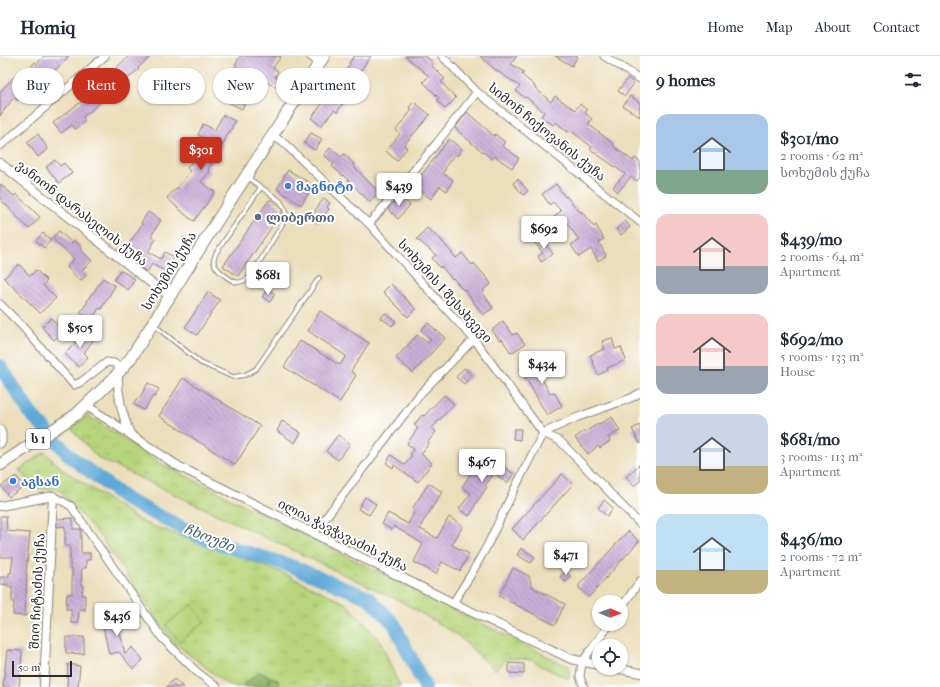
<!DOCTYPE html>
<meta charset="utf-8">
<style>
:root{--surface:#fff;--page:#f6f6f7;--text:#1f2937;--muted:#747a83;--line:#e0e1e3;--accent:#c8321e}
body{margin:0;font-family:"IM FELL French Canon","Noto Serif Georgian",serif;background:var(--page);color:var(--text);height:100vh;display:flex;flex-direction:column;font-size:15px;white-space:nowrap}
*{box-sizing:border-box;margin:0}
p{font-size:13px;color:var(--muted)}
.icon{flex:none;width:22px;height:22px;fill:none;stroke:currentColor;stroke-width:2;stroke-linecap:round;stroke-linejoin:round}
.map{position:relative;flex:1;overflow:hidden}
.panel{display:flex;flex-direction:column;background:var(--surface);width:300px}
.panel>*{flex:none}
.banner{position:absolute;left:12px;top:12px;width:380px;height:36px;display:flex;gap:8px}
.needle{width:26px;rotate:91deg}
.buttons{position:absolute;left:592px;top:539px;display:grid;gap:8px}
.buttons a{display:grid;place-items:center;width:36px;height:36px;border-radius:50%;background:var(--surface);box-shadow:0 1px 3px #0004;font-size:20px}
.scale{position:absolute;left:12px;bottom:10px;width:60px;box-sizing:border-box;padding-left:4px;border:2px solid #2b2b2b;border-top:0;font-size:11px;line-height:14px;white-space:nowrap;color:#2b2b2b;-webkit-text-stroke:3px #fff;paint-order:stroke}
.price{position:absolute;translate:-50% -34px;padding:0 9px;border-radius:4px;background:#fff;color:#222;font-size:13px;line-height:26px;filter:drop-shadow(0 1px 2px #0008)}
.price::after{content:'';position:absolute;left:50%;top:24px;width:12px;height:9px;margin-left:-6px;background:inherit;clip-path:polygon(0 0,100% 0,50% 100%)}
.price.selected{background:var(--accent);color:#fff}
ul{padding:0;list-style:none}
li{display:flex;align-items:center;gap:12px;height:100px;padding:0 16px}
li span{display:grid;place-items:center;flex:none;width:112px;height:80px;border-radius:12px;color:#555}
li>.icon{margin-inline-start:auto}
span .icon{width:48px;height:48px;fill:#fffc;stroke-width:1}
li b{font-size:17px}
h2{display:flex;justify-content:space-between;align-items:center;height:48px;padding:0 16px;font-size:17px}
.tag{padding:0 14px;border-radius:18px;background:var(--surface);box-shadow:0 1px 3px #0004;font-size:14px;line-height:36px}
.tag.selected{background:var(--accent);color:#fff}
header{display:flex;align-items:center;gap:24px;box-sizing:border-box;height:56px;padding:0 20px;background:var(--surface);border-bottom:1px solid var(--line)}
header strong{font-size:19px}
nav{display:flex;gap:22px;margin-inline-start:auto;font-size:14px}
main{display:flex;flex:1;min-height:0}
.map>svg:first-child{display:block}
.grass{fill:url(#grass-tufts);stroke:#718053}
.forest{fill:url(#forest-firs);stroke:#5e704b}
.park{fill:url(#park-crowns);stroke:#718053}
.pitch{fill:#b7d57b;stroke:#718053}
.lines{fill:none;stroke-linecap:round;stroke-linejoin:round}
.river{stroke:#5fa8d7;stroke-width:14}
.building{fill:url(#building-back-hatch)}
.service-casing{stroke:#8b8473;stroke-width:5.5}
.minor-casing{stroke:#8b8473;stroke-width:9}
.tertiary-casing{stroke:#8b8473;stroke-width:10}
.trunk-casing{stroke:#8b8473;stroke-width:13}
.service{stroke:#fff;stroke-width:3.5}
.minor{stroke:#fff;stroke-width:7}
.tertiary{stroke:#fff;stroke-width:8}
.trunk{stroke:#fff;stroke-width:11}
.shop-dot{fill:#3f7fe0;stroke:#fff;stroke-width:1.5}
.service-dot{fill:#5c6f8a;stroke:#fff;stroke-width:1.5}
.labels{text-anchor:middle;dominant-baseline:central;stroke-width:4;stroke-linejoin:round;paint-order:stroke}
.shield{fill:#fff;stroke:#6b6b6b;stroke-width:1}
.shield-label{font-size:12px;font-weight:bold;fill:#2b2b2b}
.street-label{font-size:13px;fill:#2b2b2b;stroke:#fff}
.shop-label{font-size:13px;font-weight:bold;fill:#366cbe;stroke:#fff;text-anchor:start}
.service-label{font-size:13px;font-weight:bold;fill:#4e5e75;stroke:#fff;text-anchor:start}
.water-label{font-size:14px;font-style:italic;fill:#405d70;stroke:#fff}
</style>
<header>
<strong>Homiq</strong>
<nav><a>Home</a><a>Map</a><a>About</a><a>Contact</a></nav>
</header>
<main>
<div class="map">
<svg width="640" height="631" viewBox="0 0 640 631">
<defs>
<pattern id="grass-tufts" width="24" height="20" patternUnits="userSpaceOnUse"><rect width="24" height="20" fill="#b7d57b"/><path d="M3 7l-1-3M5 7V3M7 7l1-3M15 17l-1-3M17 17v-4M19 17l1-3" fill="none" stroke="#9eb76a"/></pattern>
<pattern id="forest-firs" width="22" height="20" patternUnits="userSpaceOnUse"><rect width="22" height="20" fill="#91b66b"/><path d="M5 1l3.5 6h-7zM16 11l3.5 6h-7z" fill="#779458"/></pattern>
<pattern id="park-crowns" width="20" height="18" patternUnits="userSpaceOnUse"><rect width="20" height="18" fill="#b7d57b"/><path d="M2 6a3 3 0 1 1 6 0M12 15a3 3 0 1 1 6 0" fill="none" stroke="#9eb76a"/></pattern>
<pattern id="building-back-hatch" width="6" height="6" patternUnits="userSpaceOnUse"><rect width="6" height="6" fill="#caafd8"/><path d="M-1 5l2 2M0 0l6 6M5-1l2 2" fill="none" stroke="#a48faf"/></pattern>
</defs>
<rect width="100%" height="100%" fill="#fff"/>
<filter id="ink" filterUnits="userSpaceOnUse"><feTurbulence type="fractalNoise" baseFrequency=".025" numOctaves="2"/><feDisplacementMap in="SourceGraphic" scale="8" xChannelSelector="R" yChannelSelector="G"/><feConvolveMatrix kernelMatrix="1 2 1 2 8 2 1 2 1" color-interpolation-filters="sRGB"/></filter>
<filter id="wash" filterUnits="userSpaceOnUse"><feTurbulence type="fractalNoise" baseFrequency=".012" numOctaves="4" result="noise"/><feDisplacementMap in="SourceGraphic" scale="16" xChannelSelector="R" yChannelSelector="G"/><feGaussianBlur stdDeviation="0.9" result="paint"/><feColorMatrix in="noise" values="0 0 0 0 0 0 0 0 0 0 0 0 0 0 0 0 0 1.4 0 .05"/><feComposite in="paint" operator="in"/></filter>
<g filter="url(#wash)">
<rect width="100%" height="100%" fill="#ebdebb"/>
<path class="grass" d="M44,396L65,415L142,466L281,516L347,548L380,585L400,631H278V624L259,616L241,631H231L173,586L99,479L59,434L34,432L19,414Z"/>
<path class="forest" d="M259,616L278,624V631H241Z"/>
<path class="park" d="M87,359L162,408L569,611V623L541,610L533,604L508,602L495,614L456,578L402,546L98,402L71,372Z"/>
<path class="pitch" d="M192,548L205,565L180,586L166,569Z"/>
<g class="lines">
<path class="river" d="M0,310L31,358L71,401L127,444L207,484L291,510L369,542L394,568L425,631"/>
</g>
<g id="blocks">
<path class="building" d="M44,0H69L53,16L51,14L38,27L36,25L18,44L14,41L0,60V36L16,19L19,23L35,6L37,8Z
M129,0H151L138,12L139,13L127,23L126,21L109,35L111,37L83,61L85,65L75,73L72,69L61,77L53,67L82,45L81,44L107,22L106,21L118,12L117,11Z
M240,0H281L273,12L278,15L275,21L283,24L278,32L235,10Z
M354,0H371L358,18L361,20L337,56L334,54L321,70L311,62L323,47L330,37L342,21H341L350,8L349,7Z
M405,0H425L433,6L431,9L445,23L441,26L456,42L445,53L437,44L439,42L423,26L429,20Z
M480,0H517L511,8L524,16L522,19L535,30L534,31L551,46L555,40L575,54L580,48L587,54L585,57L592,63L588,68L614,88L613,90L633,105L635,102L640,105V121L637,125L631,121L618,136L613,131L625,118L590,93L592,91L570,74L568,76L556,66L553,69L541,61L544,56L526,41L525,42L516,35L520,30L493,12Z
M555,0H578L572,10Z
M628,22L634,27L625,40L618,35Z
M231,29L249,39L242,53L224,44Z
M630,40L640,47V61L623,50Z
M414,46L430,59L404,89L407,92L397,105L386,95L400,78L396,74L412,54L409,51Z
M467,56L494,80L495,78L505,86L502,90L519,102L512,112L494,100L492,103L474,89L455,72Z
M223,59L235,65L229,77H228L219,97L208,113L210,115L201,126L215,136L194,165L188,161L167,142L176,132L177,133L190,115L187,112L195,102V103L208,84L198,79L203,68L215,74Z
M311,77L322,83L315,94L304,87Z
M38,78L48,93L38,101L27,86Z
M449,83L462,93L457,100L455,98L445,111L446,112L443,117L453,124L447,135L440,130L431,143L413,130Z
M330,92L341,101L344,98L354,108L353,110L379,136L370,146L343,119V120L332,110L334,108L324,99Z
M55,104L60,110L64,107L72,117L59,127L46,111Z
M288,114L313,129L301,149L277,133Z
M518,123L528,135L523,139L513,127Z
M0,128L14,140L16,138L40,161L29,173L0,143Z
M556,128L565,141L566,140L580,156L581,155L594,171L596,169L604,183L599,186L606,200L598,205L591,193L579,201L571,189L579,184L564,163L559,168L554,161L561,155L553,146L550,149L542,138Z
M399,140L410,149L398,163L388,153Z
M324,142L330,147L327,151L329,153L318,167L311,161Z
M269,144H272L279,150L282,154V156L238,220L223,210Z
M148,156L161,164L151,180L156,183L148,196L161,203L165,196L174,201L165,215L152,208L147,216L141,212L144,208L124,196L142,168L141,167Z
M625,165L630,171L621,179L616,173Z
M427,172L441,184L456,202L462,197L472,209L474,207L485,220H486L491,228L483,234L484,236L483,237L493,252L483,259L464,233L463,234L453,222L452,223L441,210L440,212L432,202L436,199L417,183Z
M59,175L72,187L74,184L82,191L80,193L92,205L82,214L87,219L80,225L67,211L74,203L52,182Z
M43,177L51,184L44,192L36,185Z
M541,182L553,198L541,206L538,200L543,197L535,187Z
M19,208L30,220L36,214L47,225L43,229L56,242L40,257L4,222Z
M120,214L135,223L128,234L114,224Z
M103,222L115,230L101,253L99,252L91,265L80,257L88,245H87L92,237H93Z
M391,228L416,253L408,261L383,236Z
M267,233L275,238L270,246L262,241Z
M208,236L220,244L197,279L185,271Z
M320,255L369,287L351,315L356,319L340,346L284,311L300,285L340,309L346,300L308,275Z
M385,257L396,265L392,270L381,262Z
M51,262L63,276L54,284L42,271Z
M503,265L513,279L517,277L525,288L511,297L502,283L500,285L492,274Z
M428,267L445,282L413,317L396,302L417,279L428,287L431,284L421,274Z
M82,275L93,284L84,297L88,301L79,311L65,298L77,285L75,284Z
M612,282L615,293L621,291L626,304L607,312L608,314L598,319L590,299L605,293L602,285Z
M556,299L559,306L539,317L550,338L554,336L562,350L547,359L520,312L531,306L534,311Z
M464,312L472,319L464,328L456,321Z
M183,322L260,370L235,409L159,360Z
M148,327L159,333L155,341L153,340L144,354L133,348L137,342L139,343Z
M444,339L454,348L432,372L436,376L428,386L429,387L421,398L432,407L418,426L394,409L393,412L386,407L391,399L405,409L412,399L410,398L414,393L407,388L418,372L414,369L422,359L424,360Z
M612,361L620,375L608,381L610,385L600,392L598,390L588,398L575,382L584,375L585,376L599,367V368Z
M282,365L301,377L295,387L277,375Z
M640,369V388L632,373Z
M514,373H521L520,384L513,383Z
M338,379L350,388L338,404L326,395Z
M495,404L514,418L507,427L494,417L485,430L487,431L474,450L475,451L469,460L459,453L471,437L462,431L478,406L489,413Z
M640,408V425L634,430L626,421Z
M562,418L573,428L523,484L512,473Z
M16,420L24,430L9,441L1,430Z
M429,427L442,436L421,469H422L420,473L437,482L449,461L463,470L452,489L469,498L460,515L442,506L436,518L414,506L423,488L394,470L392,474L382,468L388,457L408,468L415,455L412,453Z
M365,441L376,448L369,459L358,453Z
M604,444L613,452L607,460L598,452Z
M0,460H6L7,475L30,477L26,518H27L25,560L13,559L14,546L12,545V531H8V529L0,528V521H9V517H11L13,501H0Z
M73,462V473H81V497H90V504H86V512H82L81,529H83L82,539H85V554L79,553L78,567H71V553H66L67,538H72V512H70V490H65V470L57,471V463Z
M628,475L639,485L589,541L579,532V529Z
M521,492L535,501L531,507L517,499Z
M513,512L529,520L532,531L565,548L555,569L499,540Z
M566,515L571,521L565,526L560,520Z
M118,553L120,568L118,569L125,598L133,591L143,604L133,613L119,596L109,598L103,571H100L98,555Z
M66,581H84V598L66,597Z
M7,594L22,595L19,631H3Z
M509,607L524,608V618L509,617Z
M68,608L80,610L78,631H67Z
M174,623L183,631H166Z"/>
</g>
</g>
<g filter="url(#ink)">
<use href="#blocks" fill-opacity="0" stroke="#8b8473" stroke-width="1"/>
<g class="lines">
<g class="service-casing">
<path id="service" d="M247,121L280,145L285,153L286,162L251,220C239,230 234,227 223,218C219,215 215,212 214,206C213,203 215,200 216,197L261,131
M154,269L201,307L233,321L245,319L256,313L319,222"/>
</g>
<g class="minor-casing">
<path id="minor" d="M310,0L319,7
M442,0L477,36L640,166
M604,0L640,23
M272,79L285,88L369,168L455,263L474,283L543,377L560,385L640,468
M0,90L105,0
M369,168L436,88L477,36
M0,248L21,269L74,329L81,326L107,306L114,307L122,313
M0,373L2,377V386L0,388
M53,440L71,450L162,582L197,616L217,631
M314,477L420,338L474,283
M453,547L470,520L487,490L515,432L543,377L578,361L631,342L640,337
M621,552L640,525
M584,631L580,621L582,606L610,568"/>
</g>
<g class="tertiary-casing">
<path id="tertiary" d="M0,107L155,230L170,240
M118,317C117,340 122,357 130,378
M87,350L178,410L453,547L571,603L599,609
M0,450L53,440L44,631
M615,612L640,617"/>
</g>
<g class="trunk-casing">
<path id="trunk" d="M0,409L77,358L113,323L131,302L219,162L324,0"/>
</g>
<use href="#service" class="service"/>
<use href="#minor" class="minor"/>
<use href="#tertiary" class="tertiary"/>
<use href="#trunk" class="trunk"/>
</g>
</g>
<g class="shop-dot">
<circle cx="288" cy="130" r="4"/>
<circle cx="13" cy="425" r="4"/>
</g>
<circle class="service-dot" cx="258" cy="161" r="4"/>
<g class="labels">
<rect class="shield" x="26" y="373" width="24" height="20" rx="3"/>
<g class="shield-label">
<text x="38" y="383">ს 1</text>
</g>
<g class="street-label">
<text transform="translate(547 76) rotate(39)">სიმონ ჩიქოვანის ქუჩა</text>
<text transform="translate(82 157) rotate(38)">ვანიონ დარასელის ქუჩა</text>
<text transform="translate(169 215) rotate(-58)">სოხუმის ქუჩა</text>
<text transform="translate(445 235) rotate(48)">სოხუმის I შესახვევი</text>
<text transform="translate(343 479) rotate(27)">ილია ჭავჭავაძის ქუჩა</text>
<text transform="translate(37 535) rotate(-87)">შიო ჩიტაძის ქუჩა</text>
</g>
<g class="shop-label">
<text x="296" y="130">მაგნიტი</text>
<text x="21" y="425">აგსან</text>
</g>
<g class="service-label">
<text x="266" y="161">ლიბერთი</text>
</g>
<g class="water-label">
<text transform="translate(209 482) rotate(22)">ჩხოუში</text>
</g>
</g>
</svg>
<div class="buttons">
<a><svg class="needle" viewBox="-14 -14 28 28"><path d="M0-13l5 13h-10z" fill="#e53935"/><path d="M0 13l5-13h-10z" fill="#747a83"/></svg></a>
<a><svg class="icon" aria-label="locate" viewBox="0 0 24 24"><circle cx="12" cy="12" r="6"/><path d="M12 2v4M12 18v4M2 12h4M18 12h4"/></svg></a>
</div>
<div class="scale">50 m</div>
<b class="price selected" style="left:201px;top:115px">$301</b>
<b class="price" style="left:399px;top:151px">$439</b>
<b class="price" style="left:544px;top:194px">$692</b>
<b class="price" style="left:268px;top:240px">$681</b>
<b class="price" style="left:80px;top:293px">$505</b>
<b class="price" style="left:542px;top:329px">$434</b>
<b class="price" style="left:482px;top:427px">$467</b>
<b class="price" style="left:566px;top:520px">$471</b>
<b class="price" style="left:117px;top:581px">$436</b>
<div class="banner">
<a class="tag">Buy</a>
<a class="tag selected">Rent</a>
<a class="tag">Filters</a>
<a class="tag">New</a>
<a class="tag">Apartment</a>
</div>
</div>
<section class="panel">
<h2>9 homes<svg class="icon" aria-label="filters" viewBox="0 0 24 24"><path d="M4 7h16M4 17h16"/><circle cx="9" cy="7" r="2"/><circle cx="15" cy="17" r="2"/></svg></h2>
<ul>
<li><span style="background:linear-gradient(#a9c7e8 70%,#7fa58c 0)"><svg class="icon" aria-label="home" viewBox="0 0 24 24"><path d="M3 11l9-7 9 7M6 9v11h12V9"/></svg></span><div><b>$301/mo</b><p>2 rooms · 62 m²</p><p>სოხუმის ქუჩა</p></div></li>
<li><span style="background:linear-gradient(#f6c9c9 65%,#9aa5b1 0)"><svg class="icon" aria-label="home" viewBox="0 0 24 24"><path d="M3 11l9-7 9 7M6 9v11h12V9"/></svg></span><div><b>$439/mo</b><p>2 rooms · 64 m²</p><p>Apartment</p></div></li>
<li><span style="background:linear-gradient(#f6c9c9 65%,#9aa5b1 0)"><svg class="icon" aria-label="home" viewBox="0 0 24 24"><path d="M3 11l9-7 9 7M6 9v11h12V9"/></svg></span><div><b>$692/mo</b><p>5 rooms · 133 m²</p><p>House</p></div></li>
<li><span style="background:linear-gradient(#c9d6e8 65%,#c2b280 0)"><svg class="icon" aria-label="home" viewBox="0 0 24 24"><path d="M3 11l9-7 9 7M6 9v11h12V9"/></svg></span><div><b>$681/mo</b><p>3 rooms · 113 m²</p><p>Apartment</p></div></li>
<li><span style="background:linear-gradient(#bfe0f5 70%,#c2b280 0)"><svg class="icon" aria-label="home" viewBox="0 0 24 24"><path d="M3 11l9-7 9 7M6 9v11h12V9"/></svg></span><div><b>$436/mo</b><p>2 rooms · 72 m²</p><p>Apartment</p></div></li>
</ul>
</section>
</main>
